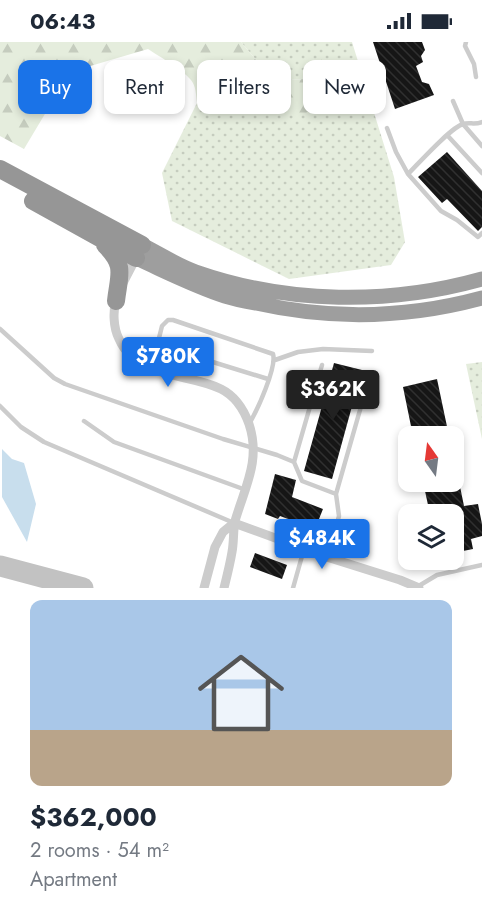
<!DOCTYPE html>
<meta charset="utf-8">
<style>
:root{--surface:#fff;--page:#f2f2f3;--text:#1f2937;--muted:#747a83;--accent:#1a73e8}
body{margin:0;font-family:Jost,sans-serif;background:var(--page);color:var(--text);height:100vh;display:flex;flex-direction:column;font-size:22px;white-space:nowrap}
*{box-sizing:border-box;margin:0}
p{font-size:20px;color:var(--muted)}
.icon{flex:none;width:33px;height:33px;fill:none;stroke:currentColor;stroke-width:2;stroke-linecap:round;stroke-linejoin:round}
.map{position:relative;height:546px;overflow:hidden}
.details{display:flex;flex-direction:column;background:var(--surface);flex:1}
.details>*{flex:none}
.guide{position:absolute;left:18px;top:18px;width:447px;height:54px;display:flex;gap:12px}
.needle{width:39px;rotate:346deg}
.tools{position:absolute;left:398px;top:384px;display:grid;gap:12px}
.tools a{display:grid;place-items:center;width:66px;height:66px;border-radius:12px;background:var(--surface);box-shadow:0 3px 9px #0003;font-size:30px}
.price{position:absolute;translate:-50% -51px;padding:0 14px;border-radius:6px;background:var(--accent);color:#fff;font-size:20px;line-height:39px;filter:drop-shadow(0 2px 3px #0008)}
.price::after{content:'';position:absolute;left:50%;top:36px;width:18px;height:14px;margin-left:-9px;background:inherit;clip-path:polygon(0 0,100% 0,50% 100%)}
.price.current{background:#222;color:#fff}
ul{padding:0;list-style:none}
li{display:grid;align-content:center;gap:12px;height:318px;padding:0 30px}
li span{display:grid;place-items:center;height:186px;border-radius:12px;color:#555}
li>.icon{margin-inline-start:auto}
span .icon{width:108px;height:108px;fill:#fffc;stroke-width:1}
li b{font-size:26px}
.tag{padding:0 21px;border-radius:12px;background:var(--surface);box-shadow:0 3px 9px #0003;font-size:21px;line-height:54px}
.tag.current{background:var(--accent);color:#fff}
.status{display:flex;justify-content:space-between;align-items:center;height:42px;padding:0 30px;background:var(--surface);direction:ltr}
.status svg{height:16px;fill:currentColor}
.map>svg:first-child{display:block}
.grass{fill:url(#grass-dots)}
.forest{fill:url(#forest-firs)}
.water{fill:#c8deed}
.lines{fill:none;stroke-linecap:round;stroke-linejoin:round}
.taxiway{stroke:#c2c2c2;stroke-width:21}
.building{fill:url(#building-back-hatch)}
.service{stroke:#ccc;stroke-width:4.5}
.minor{stroke:#ccc;stroke-width:9}
.trunk{stroke:#9e9e9e;stroke-width:15}
.motorway{stroke:#969696;stroke-width:18}
</style>
<div class="status"><b>06:43</b><svg viewBox="0 0 49 12"><path d="M0 12V9h3v3zM5 12V6h3v6zM10 12V3h3v9zM15 12V0h3v12zM26 1h20v11H26zM47 4h2v5h-2z"/></svg></div>
<div class="map">
<svg width="482" height="546" viewBox="0 0 482 546">
<defs>
<pattern id="grass-dots" width="8" height="8" patternUnits="userSpaceOnUse" patternTransform="scale(1.5)"><rect width="8" height="8" fill="#e5eddd"/><path d="M2 2h.1M6 6h.1" fill="none" stroke="#c5ccbe" stroke-width="1.8" stroke-linecap="round"/></pattern>
<pattern id="forest-firs" width="22" height="20" patternUnits="userSpaceOnUse" patternTransform="scale(1.5)"><rect width="22" height="20" fill="#e5eddd"/><path d="M5 1l3.5 6h-7zM16 11l3.5 6h-7z" fill="#c5ccbe"/></pattern>
<pattern id="building-back-hatch" width="6" height="6" patternUnits="userSpaceOnUse" patternTransform="scale(1.5)"><rect width="6" height="6" fill="#161616"/><path d="M-1 5l2 2M0 0l6 6M5-1l2 2" fill="none" stroke="#303030"/></pattern>
</defs>
<rect width="100%" height="100%" fill="#fff"/>
<path class="grass" d="M241,0H352L394,135L405,200L391,223L289,237L172,179L162,131L197,61L232,64L305,37L274,39Z
M482,320V397L466,322Z"/>
<path class="forest" d="M0,0H241L274,39L305,37L322,17L338,24L331,50L305,72L197,61C196,53 196,44 191,38C182,27 160,15 148,7L70,30L24,107L0,94Z"/>
<path class="water" d="M2,407L12,417L24,421L36,462L27,500L2,455Z"/>
<g class="lines">
<path class="taxiway" d="M0,524L83,546"/>
</g>
<path class="building" d="M373,0H422L425,8L421,14L423,20L416,24L422,40L429,42L434,53L395,67Z
M447,110L482,149V185L478,189L447,157L442,161L418,135Z
M334,321L362,328L332,437L304,429Z
M437,337L449,394H413L403,345Z
M453,425H456L464,464L478,462L482,482V494L471,497L473,507L453,511V472H430L423,440H453Z
M275,432L296,438L292,455L323,467L315,487L280,474L278,477L265,472Z
M255,511L287,523L282,537L250,525Z"/>
<g class="lines">
<path class="service" d="M466,0L465,4L474,22L476,35
M453,59L463,82L482,104
M387,86L396,110L408,132L441,169L457,178L478,195L482,191
M447,93L482,131
M408,132C419,121 450,86 463,82C469,80 475,83 482,80
M0,287L54,336L65,342L223,397L277,413L294,420L302,439L336,452L339,474L332,499L325,514
M275,318L298,310L323,307L372,309
M0,364L21,385L44,400L234,481
M84,379L114,400L246,448
M249,382C257,369 277,325 273,312L173,278H168L162,284L158,300L161,304L268,337
M294,420L322,323
M336,452L368,340
M417,545L437,533L482,523
M293,546L304,507"/>
<path class="minor" d="M123,241L137,214
M116,257C113,269 113,285 119,297C137,338 187,330 221,347C235,354 244,368 249,382C261,418 245,445 235,479C233,489 234,500 232,510C230,522 227,534 224,546
M234,481L330,516L400,538L419,546
M204,546L215,505L223,490L234,481"/>
<path class="trunk" d="M142,203C160,212 178,224 196,230C288,262 389,263 482,237
M136,216C165,229 194,244 225,254C235,257 245,259 256,261C331,278 408,276 482,256"/>
<path class="motorway" d="M0,127L142,203
M33,159L136,216
M105,203C126,224 119,232 116,259"/>
</g>
</svg>
<div class="tools">
<a><svg class="needle" viewBox="-14 -14 28 28"><path d="M0-13l5 13h-10z" fill="#e53935"/><path d="M0 13l5-13h-10z" fill="#747a83"/></svg></a>
<a><svg class="icon" aria-label="layers" viewBox="0 0 24 24"><path d="M12 4l9 5-9 5-9-5zM3 14l9 5 9-5"/></svg></a>
</div>
<b class="price" style="left:168px;top:346px">$780K</b>
<b class="price current" style="left:333px;top:379px">$362K</b>
<b class="price" style="left:322px;top:528px">$484K</b>
<div class="guide">
<a class="tag current">Buy</a>
<a class="tag">Rent</a>
<a class="tag">Filters</a>
<a class="tag">New</a>
</div>
</div>
<section class="details">
<ul>
<li><span style="background:linear-gradient(#a9c7e8 70%,#b9a48a 0)"><svg class="icon" aria-label="home" viewBox="0 0 24 24"><path d="M3 11l9-7 9 7M6 9v11h12V9"/></svg></span><div><b>$362,000</b><p>2 rooms · 54 m²</p><p>Apartment</p></div></li>
</ul>
</section>
